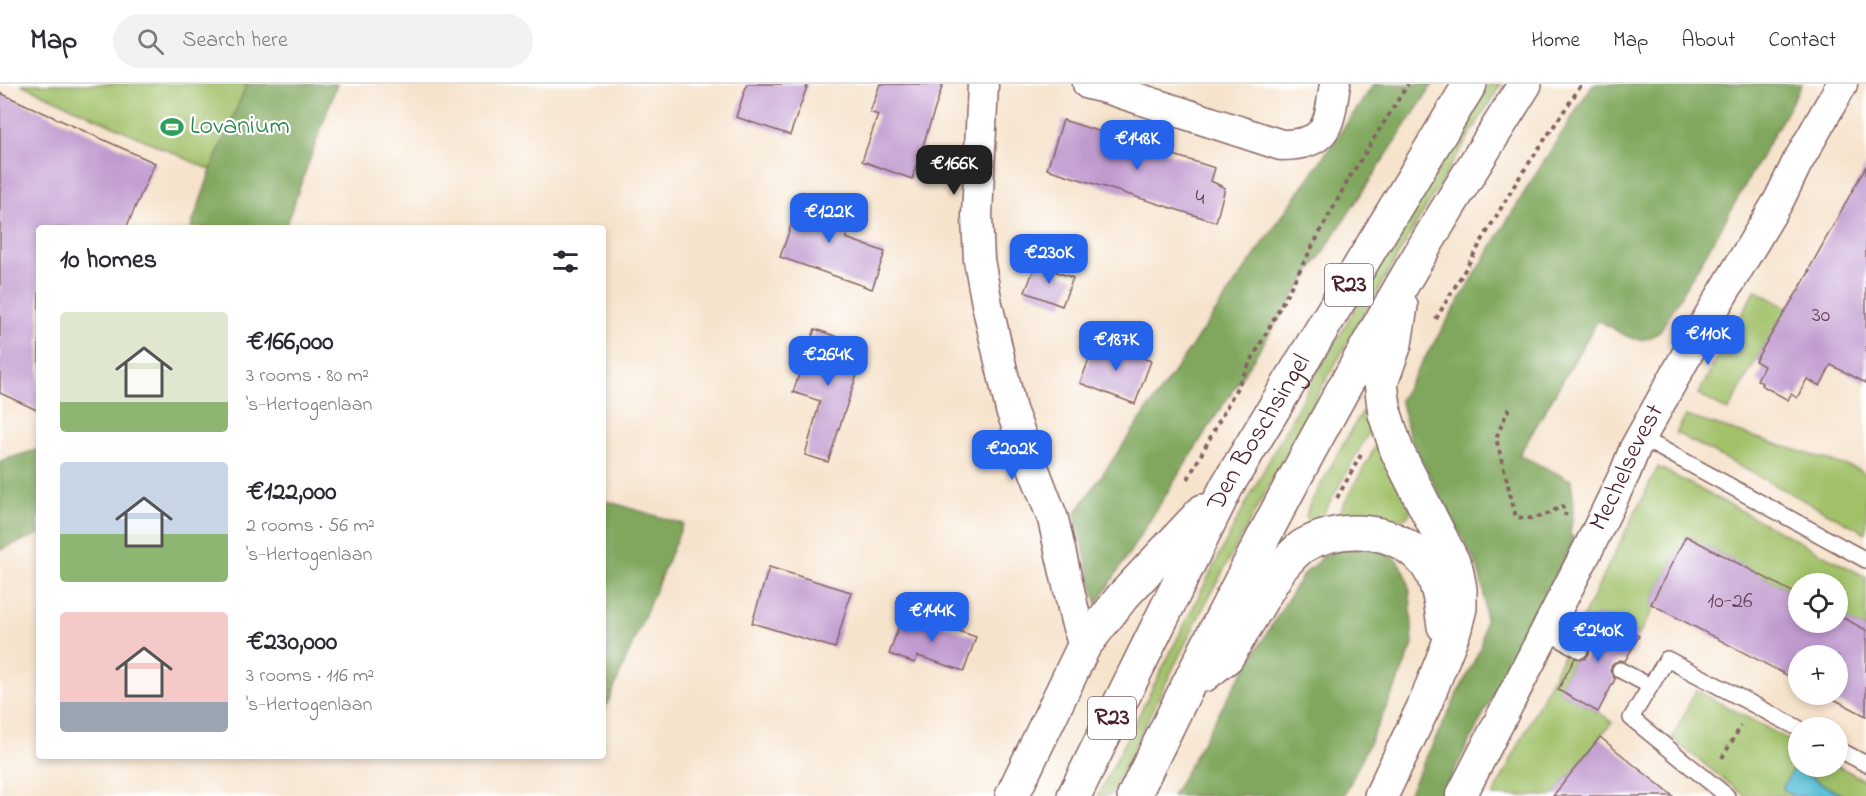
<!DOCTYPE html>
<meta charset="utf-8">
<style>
:root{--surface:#fff;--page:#f2f2f3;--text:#2b2b33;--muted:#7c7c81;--line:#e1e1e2;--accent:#2563eb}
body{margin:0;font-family:"Indie Flower",sans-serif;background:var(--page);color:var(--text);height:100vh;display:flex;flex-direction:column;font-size:22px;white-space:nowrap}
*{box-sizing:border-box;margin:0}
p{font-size:20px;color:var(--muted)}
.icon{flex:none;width:33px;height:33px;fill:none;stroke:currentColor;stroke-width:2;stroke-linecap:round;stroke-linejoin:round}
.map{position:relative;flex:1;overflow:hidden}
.sheet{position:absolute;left:36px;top:141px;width:570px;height:534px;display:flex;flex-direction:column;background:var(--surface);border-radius:6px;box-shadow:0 3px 9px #0003}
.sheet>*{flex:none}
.fabs{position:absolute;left:1788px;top:489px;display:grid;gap:12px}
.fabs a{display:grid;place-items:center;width:60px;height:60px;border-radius:50%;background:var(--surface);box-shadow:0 3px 9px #0003;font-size:30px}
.price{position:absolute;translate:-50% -51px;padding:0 14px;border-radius:12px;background:var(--accent);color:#fff;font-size:20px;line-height:39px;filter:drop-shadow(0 2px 3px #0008)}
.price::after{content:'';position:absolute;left:50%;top:36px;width:18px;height:14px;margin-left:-9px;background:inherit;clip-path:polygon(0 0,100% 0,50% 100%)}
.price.active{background:#222;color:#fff}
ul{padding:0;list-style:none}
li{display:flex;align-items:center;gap:18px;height:150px;padding:0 24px}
li span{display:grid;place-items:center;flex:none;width:168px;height:120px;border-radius:6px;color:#555}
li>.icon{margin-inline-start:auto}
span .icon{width:72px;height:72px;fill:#fffc;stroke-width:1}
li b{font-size:26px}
h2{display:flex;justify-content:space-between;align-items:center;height:72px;padding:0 24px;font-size:26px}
header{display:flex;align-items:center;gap:36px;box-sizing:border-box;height:84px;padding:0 30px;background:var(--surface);border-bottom:2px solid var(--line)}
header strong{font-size:28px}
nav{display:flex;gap:33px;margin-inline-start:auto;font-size:21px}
.search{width:420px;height:54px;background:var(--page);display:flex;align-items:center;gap:15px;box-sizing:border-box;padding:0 21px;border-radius:33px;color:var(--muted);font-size:22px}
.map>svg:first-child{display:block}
.green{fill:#a1c169;stroke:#76704a;stroke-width:1.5}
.forest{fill:#80a75d;stroke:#656344;stroke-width:1.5}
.water{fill:#5ac0d8;stroke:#527082;stroke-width:1.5}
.building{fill:#bf9acf}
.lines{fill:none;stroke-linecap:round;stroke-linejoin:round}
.service-casing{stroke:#866463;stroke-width:18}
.minor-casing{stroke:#866463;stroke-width:33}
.primary-casing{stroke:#866463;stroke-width:36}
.path{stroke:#866463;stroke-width:4;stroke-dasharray:4.5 4.5;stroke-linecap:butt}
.service{stroke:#fff;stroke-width:15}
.minor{stroke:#fff;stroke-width:30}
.primary{stroke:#fff;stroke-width:33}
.labels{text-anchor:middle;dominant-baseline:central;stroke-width:4.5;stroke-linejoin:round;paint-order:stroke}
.number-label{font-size:22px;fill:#673e54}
.shield{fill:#fff;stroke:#80626b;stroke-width:1.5}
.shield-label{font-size:24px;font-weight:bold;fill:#4a1f2b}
.leisure-label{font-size:26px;fill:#27864d;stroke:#fff;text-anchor:start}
.street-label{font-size:26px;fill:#4a1f2b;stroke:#fff}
</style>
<header>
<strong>Map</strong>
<div class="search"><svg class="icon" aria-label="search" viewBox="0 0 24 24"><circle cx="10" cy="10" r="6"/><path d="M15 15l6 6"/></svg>Search here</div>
<nav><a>Home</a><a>Map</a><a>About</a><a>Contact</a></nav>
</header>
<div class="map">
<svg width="1866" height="712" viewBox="0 0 1866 712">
<rect width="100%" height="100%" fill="#fff"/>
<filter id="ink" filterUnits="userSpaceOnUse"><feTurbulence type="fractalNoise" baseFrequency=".0167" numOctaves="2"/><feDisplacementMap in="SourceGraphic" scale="12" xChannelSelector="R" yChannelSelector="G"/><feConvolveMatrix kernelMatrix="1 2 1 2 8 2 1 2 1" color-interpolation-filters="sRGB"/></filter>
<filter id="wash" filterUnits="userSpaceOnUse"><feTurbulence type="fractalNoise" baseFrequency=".008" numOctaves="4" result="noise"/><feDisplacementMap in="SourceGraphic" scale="24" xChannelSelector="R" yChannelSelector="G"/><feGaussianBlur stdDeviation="1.35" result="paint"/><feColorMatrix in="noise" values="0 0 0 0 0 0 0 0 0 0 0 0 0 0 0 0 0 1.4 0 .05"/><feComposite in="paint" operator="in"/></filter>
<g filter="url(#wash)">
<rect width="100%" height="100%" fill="#f6e3cc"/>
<path class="green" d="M21,0H247L211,86Z
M1489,0H1501L1435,108L1323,301L1201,528L1110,712H1098L1236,438L1312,297Z
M1755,206L1792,226L1784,240L1778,237L1772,249L1777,253L1772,263L1765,260L1728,327L1698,310Z
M1364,327H1371L1374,339L1321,434L1314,441L1311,440L1306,433L1309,422L1357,336Z
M1686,332L1857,385L1866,390V449L1676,349Z
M1379,356L1410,424C1410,427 1410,430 1407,433C1403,436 1397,435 1392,434C1374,429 1357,428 1338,431Z
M1658,383L1866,493V546L1838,531V500H1798V511L1686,452L1651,519L1655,522L1639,551L1598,530L1558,606L1598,628L1612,638L1553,712H1493Z
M1696,606L1798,661V682H1838L1866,697V712H1745L1672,655Z"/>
<path class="forest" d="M247,0H337L285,144H191L211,86Z
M1374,0H1433L1206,347L1097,520L1075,430Z
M1593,0H1802L1718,149L1660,247C1636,267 1621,247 1598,236L1519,371L1571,396L1574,421L1570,451L1575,454L1441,712H1407L1480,565L1485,537L1484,508L1478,484L1410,354L1400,315L1527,104Z
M39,365V450L0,466V377Z
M603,416L683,440L603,630Z
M1341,464L1379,466L1395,474L1405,488L1410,508L1413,561L1393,609L1344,712H1172L1232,606L1302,492L1324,472Z"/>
<path class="water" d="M1794,684L1844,712H1793L1782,704Z"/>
<g id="blocks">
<path class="building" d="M747,0H808L790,51L736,33Z
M880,0H943L912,95L862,77L878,31L870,28Z
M0,9L155,79L126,144H39V327L0,309Z
M1063,36L1215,84L1211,97L1225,104L1216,138L1047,85Z
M1866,82V299L1831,281L1820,302L1807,295L1797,314L1791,310L1788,316L1761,301L1762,299L1757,296L1764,282L1755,277L1810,187H1808Z
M803,108L841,121L833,143L848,148L846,154L885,168L872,205L780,173Z
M1036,180L1073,194L1062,222L1025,208Z
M815,245L866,263L828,378L805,371L820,317L793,308Z
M1096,257L1151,277L1135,320L1080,299Z
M1686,452L1798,511V538H1838V531L1866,546V632L1824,610H1838V572H1798V597L1651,520Z
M769,483L851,508L835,564L752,539Z
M904,528L976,553L964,587L918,572L915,579L889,570Z
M1598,530L1639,552L1625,577L1619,576L1612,581L1610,587L1615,595L1598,628L1558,606L1575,574L1585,575L1589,570V561L1584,557Z
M1600,653L1634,681L1673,712H1553Z"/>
</g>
</g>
<g filter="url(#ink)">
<use href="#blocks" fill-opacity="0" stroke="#866463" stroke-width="1.5"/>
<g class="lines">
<g class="service-casing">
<path id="service" d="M1640,353L1866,476
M1545,547L1580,566
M1620,586L1650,602
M1838,665L1866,680
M1727,712L1631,634L1667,575L1798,644"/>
</g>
<g class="minor-casing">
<g id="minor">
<path d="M983,0L977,132L979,176L987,220L1011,326L1053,435L1076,537L1084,562"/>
<path d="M1088,0L1109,5L1281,61C1329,61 1329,40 1335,0"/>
<path id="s1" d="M1461,712L1590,461L1625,389L1635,364L1695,256L1779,116L1797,79L1842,0"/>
</g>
</g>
<g class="primary-casing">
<g id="primary">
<path d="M1204,591L1227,573L1280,485C1287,477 1294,468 1303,462C1343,440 1397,443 1426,480C1439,497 1441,522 1444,542"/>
<path d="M1012,712L1084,562L1123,512L1203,427"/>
<path id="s2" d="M1074,712L1227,402L1470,0"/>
<path d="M1134,712C1218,536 1309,362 1406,194C1444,128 1485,64 1525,0"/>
<path d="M1381,712L1425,620L1455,544L1460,524V505L1456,484L1397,367L1385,330L1381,299L1395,260L1401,222"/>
</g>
</g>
<path class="path" d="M1436,235L1517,97L1582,0
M1509,324L1496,354L1516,433C1533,437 1547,431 1562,422L1566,428L1565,432
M1188,395L1348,96L1408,0
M1337,414L1361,371
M1722,674L1741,642"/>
<use href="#service" class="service"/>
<use href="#minor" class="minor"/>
<use href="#primary" class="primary"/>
</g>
</g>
<defs>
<g id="stadium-bare" transform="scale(1.8)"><path d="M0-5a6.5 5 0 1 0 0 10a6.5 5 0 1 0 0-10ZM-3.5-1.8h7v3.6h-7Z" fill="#2e9e5b" stroke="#fff" stroke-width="2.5" paint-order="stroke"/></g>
</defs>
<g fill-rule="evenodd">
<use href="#stadium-bare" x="172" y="43"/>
</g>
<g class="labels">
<g class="number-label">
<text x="1200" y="115">4</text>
<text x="1821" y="232">30</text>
<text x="1730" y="518">10-26</text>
</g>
<g class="shield">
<rect x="1325" y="180" width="48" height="42" rx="4.5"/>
<rect x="1088" y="613" width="48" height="42" rx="4.5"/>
</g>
<g class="shield-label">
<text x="1349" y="201">R23</text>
<text x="1112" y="634">R23</text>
</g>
<g class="leisure-label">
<text x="190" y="43">Lovanium</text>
</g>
<g class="street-label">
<text stroke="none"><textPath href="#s2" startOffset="408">Den Boschsingel</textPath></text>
<text stroke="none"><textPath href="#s1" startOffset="368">Mechelsevest</textPath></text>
</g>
</g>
</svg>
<div class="fabs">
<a><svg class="icon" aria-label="locate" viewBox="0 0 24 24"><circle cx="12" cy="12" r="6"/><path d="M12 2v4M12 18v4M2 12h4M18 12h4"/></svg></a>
<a>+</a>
<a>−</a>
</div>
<b class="price" style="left:1137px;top:87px">€148K</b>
<b class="price active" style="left:954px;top:112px">€166K</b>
<b class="price" style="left:829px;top:160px">€122K</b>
<b class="price" style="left:1049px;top:201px">€230K</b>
<b class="price" style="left:1708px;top:282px">€110K</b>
<b class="price" style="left:1116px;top:288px">€187K</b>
<b class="price" style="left:828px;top:303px">€264K</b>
<b class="price" style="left:1012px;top:397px">€202K</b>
<b class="price" style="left:932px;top:559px">€144K</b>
<b class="price" style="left:1598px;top:579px">€240K</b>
<section class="sheet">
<h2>10 homes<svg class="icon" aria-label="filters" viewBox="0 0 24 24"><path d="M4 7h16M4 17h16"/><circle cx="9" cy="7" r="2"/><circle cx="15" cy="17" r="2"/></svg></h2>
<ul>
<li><span style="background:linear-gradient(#dfe7d0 75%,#8fb573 0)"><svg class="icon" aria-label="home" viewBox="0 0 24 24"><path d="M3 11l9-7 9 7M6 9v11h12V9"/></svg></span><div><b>€166,000</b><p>3 rooms · 80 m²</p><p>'s-Hertogenlaan</p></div></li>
<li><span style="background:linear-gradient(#c9d6e8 60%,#8fb573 0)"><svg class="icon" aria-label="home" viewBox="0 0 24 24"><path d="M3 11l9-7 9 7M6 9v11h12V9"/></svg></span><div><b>€122,000</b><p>2 rooms · 56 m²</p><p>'s-Hertogenlaan</p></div></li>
<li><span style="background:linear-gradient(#f6c9c9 75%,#9aa5b1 0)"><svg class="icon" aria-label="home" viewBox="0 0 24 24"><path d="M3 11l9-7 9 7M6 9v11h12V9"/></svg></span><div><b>€230,000</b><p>3 rooms · 116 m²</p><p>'s-Hertogenlaan</p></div></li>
</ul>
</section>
</div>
